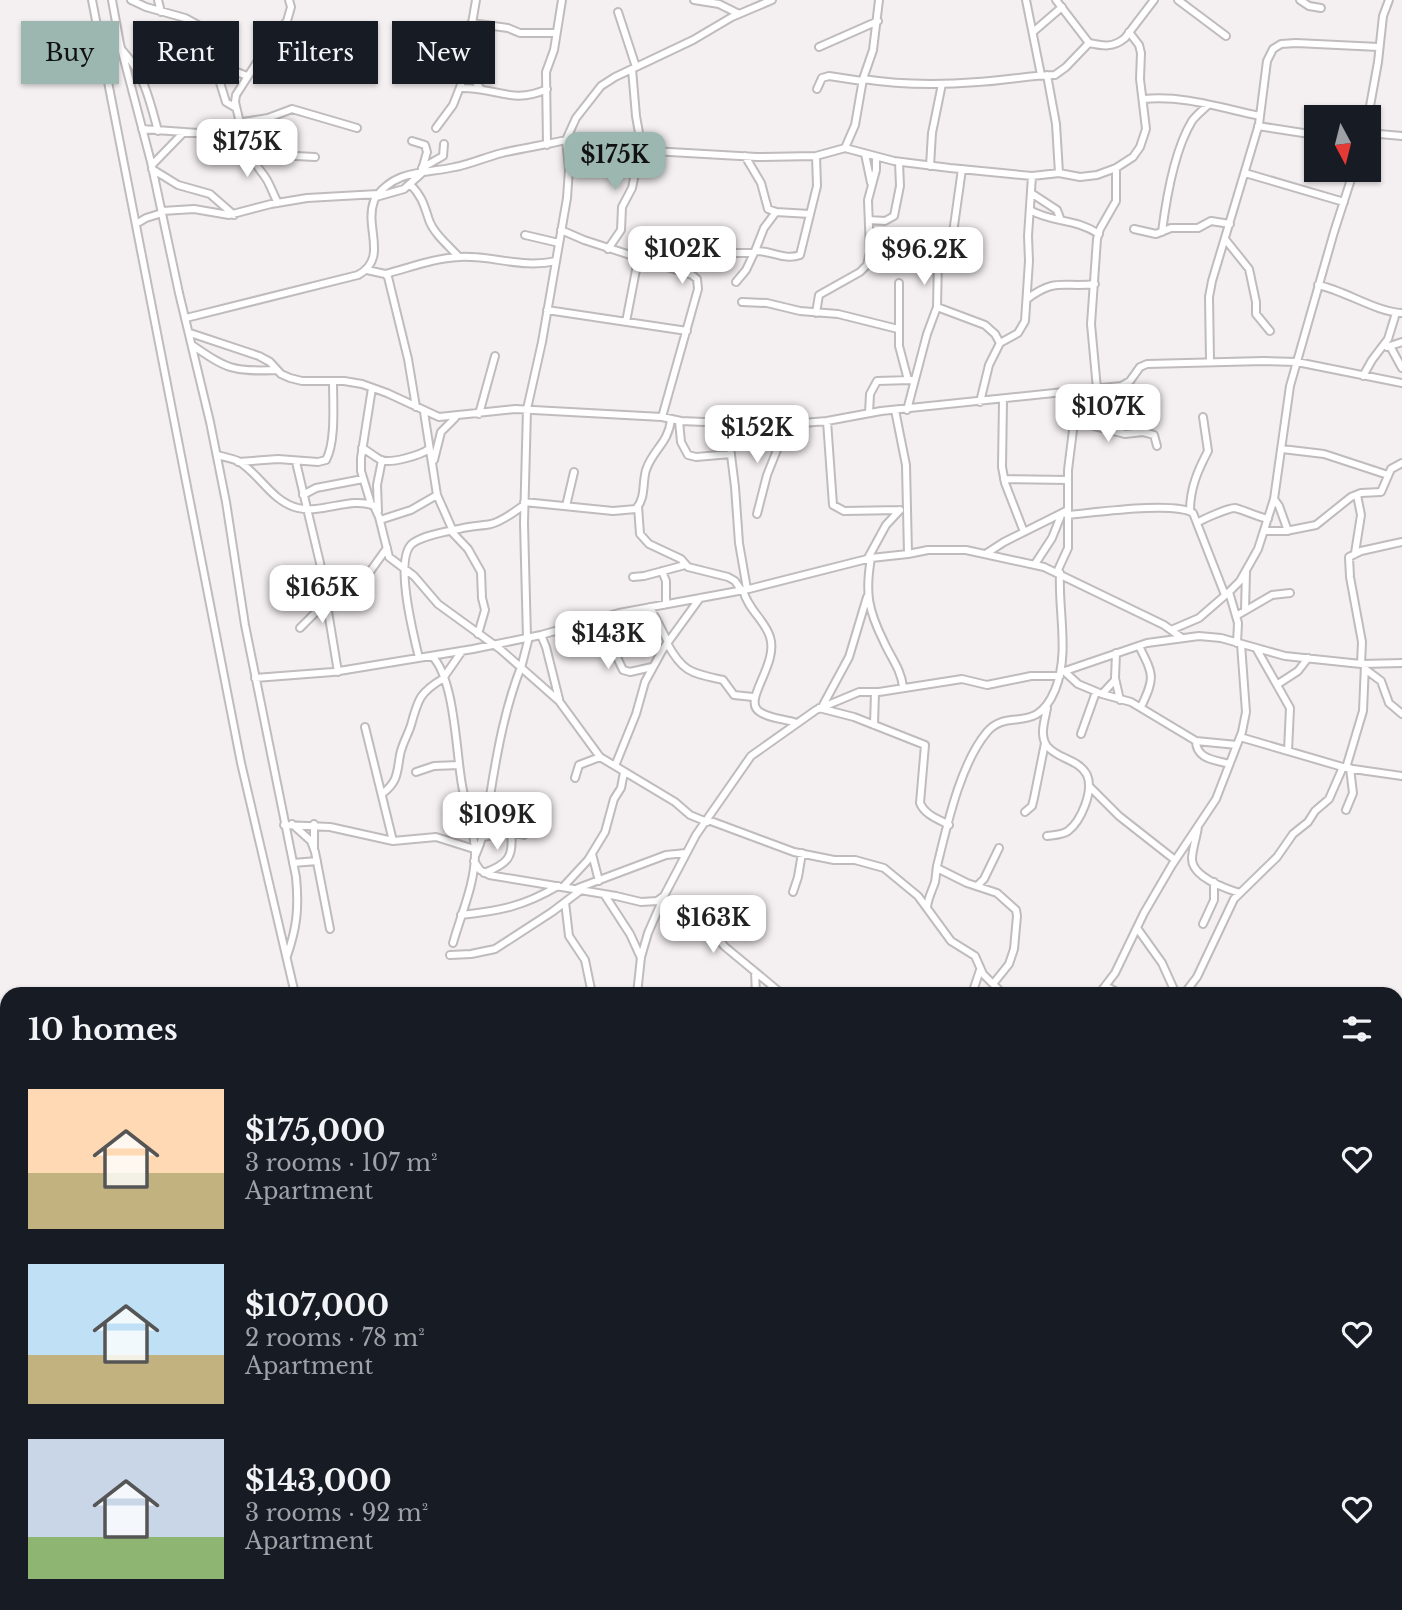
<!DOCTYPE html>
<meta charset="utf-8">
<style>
:root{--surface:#171b24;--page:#20242c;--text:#f1f3f6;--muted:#9ea1a6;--accent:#9bb7af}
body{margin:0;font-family:"Libre Baskerville",serif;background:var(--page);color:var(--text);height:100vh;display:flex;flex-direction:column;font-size:26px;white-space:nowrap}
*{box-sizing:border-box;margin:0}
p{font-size:23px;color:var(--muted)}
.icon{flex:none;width:38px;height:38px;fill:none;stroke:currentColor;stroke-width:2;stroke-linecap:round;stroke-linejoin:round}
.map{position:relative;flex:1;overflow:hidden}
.drawer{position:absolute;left:0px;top:987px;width:1404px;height:623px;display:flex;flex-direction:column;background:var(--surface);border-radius:21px 21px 0 0;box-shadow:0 2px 5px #0004}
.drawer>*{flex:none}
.top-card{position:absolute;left:21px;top:21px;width:700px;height:63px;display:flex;gap:14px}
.needle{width:46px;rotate:173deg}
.buttons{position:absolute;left:1304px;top:105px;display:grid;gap:14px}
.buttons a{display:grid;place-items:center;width:77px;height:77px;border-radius:0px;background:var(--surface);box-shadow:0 2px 5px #0004;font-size:35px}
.price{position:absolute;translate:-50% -60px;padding:0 16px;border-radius:14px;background:#fff;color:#222;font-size:23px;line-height:46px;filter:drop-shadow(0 2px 4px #0008)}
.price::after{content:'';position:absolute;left:50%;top:42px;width:21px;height:16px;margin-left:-10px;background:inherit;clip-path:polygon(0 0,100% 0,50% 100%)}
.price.current{background:var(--accent);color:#111}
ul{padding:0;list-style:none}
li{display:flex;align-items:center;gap:21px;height:175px;padding:0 28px}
li span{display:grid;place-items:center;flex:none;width:196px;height:140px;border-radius:0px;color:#555}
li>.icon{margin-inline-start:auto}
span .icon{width:84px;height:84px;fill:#fffc;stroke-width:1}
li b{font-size:30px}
h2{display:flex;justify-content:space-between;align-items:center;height:84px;padding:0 28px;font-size:30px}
.pill{padding:0 24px;border-radius:0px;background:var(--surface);box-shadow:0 2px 5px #0004;font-size:24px;line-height:63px}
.pill.current{background:var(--accent);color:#111}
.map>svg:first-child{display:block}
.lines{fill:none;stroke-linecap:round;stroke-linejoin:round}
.street-casing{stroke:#c0bbbc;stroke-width:10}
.street{stroke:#fff;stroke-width:6}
</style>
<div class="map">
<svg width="1402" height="1610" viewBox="0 0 1402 1610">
<rect width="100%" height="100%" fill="#f4eff1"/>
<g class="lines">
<g class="street-casing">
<path id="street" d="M92,0L241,763L295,994
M112,0L120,44L151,162L179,293L210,422L226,502L245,625L296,877C299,908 297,927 287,956
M131,0L146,7L185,18L198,25L214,63L226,102L236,108
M158,0L161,12
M694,0L719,4L739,14
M1026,0L1041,75
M1056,0L1089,43C1103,46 1113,48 1125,38L1154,0
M1178,0L1226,36
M1300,0L1309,6L1321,8
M618,12L636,67
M471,23L508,28L520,33H556
M1033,32L1062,7
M819,47L878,21
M123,51C144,74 150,101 158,131
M214,63L247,76
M465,67L480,88
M632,69L636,116L641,144L652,151L757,157L816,156L845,148L894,161L950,168L1032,176L1059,173L1080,177L1097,175L1116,168L1133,157L1140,147L1146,129L1140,79L1141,53L1139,45L1129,32
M1047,75L1056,124L1059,173
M863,79C901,85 939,85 978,82C1004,81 1029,75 1055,75L1066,67L1089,43
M460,88C496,87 512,105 547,89
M817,89L822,78L829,76L862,81
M1144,99C1183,95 1221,108 1260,116
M1368,117L1378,62L1383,16L1389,0
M240,123L235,102L236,95L273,37L287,21L291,7L289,0
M1258,126L1316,135
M436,128L453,105L462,82L476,0
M142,129L198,133L213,131L237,123L268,118L292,109L357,128
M204,132L212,139L249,144L276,155L315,157
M1368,133L1402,136
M412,141L425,145L427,152L421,173
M547,145L546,72L554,50L562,0
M257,147C252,167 258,165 267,180C271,187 274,196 278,203
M845,148L855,125L863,79L873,50L879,0
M865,154L871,183
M745,156L761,183L768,209L776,212L810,214
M152,165L184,132
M930,166L932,133L942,84
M422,168L443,156L444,144
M152,169L178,185L210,194L234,215
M1245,173L1344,202
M410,184C422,196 424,205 429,220C434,234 449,246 459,257
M1031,193L1057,210L1060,218
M376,197L404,189L423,172
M1030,210C1052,223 1075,218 1099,234
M162,211L194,209L229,215L271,204L307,198L378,194
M869,220L885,221L894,216L900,186L899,162
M136,224L146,218L162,213
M1134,229L1156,234L1171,228H1198L1211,221L1230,224
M561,230L584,240L692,275L697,279L698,289L662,417
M1162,232C1166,200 1175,149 1192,121C1196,115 1203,110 1208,105
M525,235L559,243
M1225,239L1249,269L1256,302V314L1270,331
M608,249L621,230L622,207L632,188L641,144
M755,251L764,228L776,212
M367,270L385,274L388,277L408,359L416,407
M687,273L694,256L701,249L713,253H753
M385,274C409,268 434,258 459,257C493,255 521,269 556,261
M736,282L746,270L755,251C770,250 785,261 800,255L817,186L816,156
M899,283V346L908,380
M1318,285C1346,291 1376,312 1402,313
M1027,299C1056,277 1063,288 1095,284
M742,302L767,303L800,311L838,314L898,329
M937,307L985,325L995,334L1000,343
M547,310L687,331
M816,313L819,295L860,272L867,265L870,252L868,200L876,170V157
M186,318L358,275C389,258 364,228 374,201C378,191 391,181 402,177C419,171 438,171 455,167C471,164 486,157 502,153C523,148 545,145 566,140L576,118L601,86L615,77L693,40L732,17L772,0
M626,322L636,270V257
M190,333L259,356L270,362L281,374L290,378L302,381H344L362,384L387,393L439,417L515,409L662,417L681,421L779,425L827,421L881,411L1121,386L1130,381L1140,367L1147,364L1264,361L1297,362L1402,383
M192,345C227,369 233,372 276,370
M1390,346L1402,368
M1387,347L1402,342
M1210,361L1209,297L1212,281L1259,124L1267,61L1273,49L1281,44L1296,43L1379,47
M1363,376L1372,360L1388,339L1396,313
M1097,389L1091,324L1097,239L1100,229L1116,201V168
M1003,400L1002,467L1005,483L1024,532
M980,402L989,365L1000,343L1018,333L1025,321L1029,261L1028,236L1032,176
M895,410L906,465L908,554
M907,410L927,334L937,307L938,258L948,247L953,233L962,169
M424,412L437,495L453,531
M869,413L870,394L877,381L911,380
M479,414L495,356
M679,421L681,442L688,455L696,457L731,454
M827,421L833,505L844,511L900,510
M1074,421L1125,434L1143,432L1154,435L1157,446
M727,423L735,487L739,543L747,589
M1103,428C1097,410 1107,403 1103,388
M362,448C368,451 375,457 381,460C391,464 421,455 429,449
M1282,449L1324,454L1388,475
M217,455C224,457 231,458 238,461C260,474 272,502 298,508C322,514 352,496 374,506L379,517L389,557L414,576L438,604L500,649L559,701L600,757L675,802L690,815L707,822
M434,460L441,432L455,418
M238,462L278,459L318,462L326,460C336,442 333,403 333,381
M296,462L320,563L338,672
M1004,479L1068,480
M303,495L316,488L363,479
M1274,499L1279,506L1288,531
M524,502L613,511L636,509C646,497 642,484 646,470C653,449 668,444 671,420
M371,504L361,471V458L372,388
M566,506L574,472
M638,506L640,534L649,544L681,559L688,567L728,577L735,581L741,590
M378,511L377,485L382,460
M1190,511C1190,488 1198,470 1208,451L1203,417
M757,514L767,475L787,425
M1067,515C1092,513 1174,501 1193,513L1225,595
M380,520L411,510L437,495
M1197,523C1203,519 1228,508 1235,508C1241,509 1258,517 1268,519
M451,531L468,549L481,572L482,598L485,610L478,634
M1265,531H1286L1316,525L1351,497L1361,493L1381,492L1391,469L1402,463
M987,553L1004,542L1068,510
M1355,553L1361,515L1357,495
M868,558L886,525L900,510
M871,558C865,593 868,610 884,642C891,658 901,669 903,687
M1035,564L1052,538L1062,513
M662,571L666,581V603
M1057,572L1068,548V470L1078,390
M633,577L644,576L685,565
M743,590C748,610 765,620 770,637C779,665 741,701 760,712C771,719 785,719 797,723
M1229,592L1238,623L1237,643
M326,604L349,594L364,580L387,548
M650,607L668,642
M1245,610L1246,572
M1236,616L1272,595L1290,593
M595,619L603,641L615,653L623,670L630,672L652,667
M300,628L326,602
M1171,630L1199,618L1229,592L1240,581L1258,549L1274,499L1290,386L1334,232L1354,170
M541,635L546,647L559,699
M527,638L524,523L527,409L542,342L567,198L569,169L566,140
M667,643C683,673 692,673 723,680L734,695L753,697
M1139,646C1154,676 1155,677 1141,707
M1256,648L1290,708L1288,751
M1116,653L1115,678L1120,700
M432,656C455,679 456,753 462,785C466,809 475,829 475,854C475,884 461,914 453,943
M419,658C414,637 393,557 413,543C425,535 445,532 459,529C470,526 481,526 491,524C503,521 514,512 524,505
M1361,664L1362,642L1350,577L1349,557L1361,551L1402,542
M521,668L529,637
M1365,669L1381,681L1389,703L1402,714
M1064,671L1078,684L1102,694L1131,702L1196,741L1237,745
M1062,672L1147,643L1199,636L1221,638L1285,656L1361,664L1402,663
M444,677L462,651
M255,678L333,672L473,649L541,635L619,613L749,589L871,558L908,554L928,550H966L1044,567L1164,625L1182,638
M1278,684L1298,671L1308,658
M1102,694L1115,680
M822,707L849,657L867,597
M819,708L854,717L925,745L920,803C925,815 938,819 949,825
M1047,708C1045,720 1039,735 1047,746C1057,759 1079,759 1087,775C1094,791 1081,821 1068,831C1062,835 1054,835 1047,836
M874,725L875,692
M365,727L393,841
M1081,734L1096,692
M1240,737L1346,768L1402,776
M1196,741C1196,759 1215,760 1229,764
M615,766L636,714L645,682L663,649L700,598
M1346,768L1363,711L1365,664
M416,772L434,766L459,765
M575,778L579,765L600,757
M1089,786L1119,816L1175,860
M383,793C398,782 397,772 400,755C402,744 408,735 411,725C418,699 420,692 444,678
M1346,810L1353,793L1350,768
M1025,812L1032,806L1034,798L1045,743
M708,820L794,852L834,860H855L884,868L918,896L951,941L975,956L983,974L1003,994
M292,824L311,841L315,852L330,929
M284,825L330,827L393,841L436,837L474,849
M1198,826C1197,837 1192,849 1192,859C1192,877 1227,889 1240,893
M483,837L511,832L524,835
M314,847V824
M476,854C485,835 486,816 490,796C497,752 505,708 521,667
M592,854L599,881
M474,861L480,870L489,875L616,896L641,902L657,901L664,896L696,835L751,756L816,710L859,692H879L962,679L987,685L1031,676H1060
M293,863L317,861
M937,868L967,883L997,893L1016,910L1017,916L1014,949L1009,964L993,984
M484,873C508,864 514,857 511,832
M977,886L984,879L999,848
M563,887L588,860L605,832L614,799L621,788L624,772
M578,888L666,855L686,853
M793,892L798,877L802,853
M604,894L630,934L641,958
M657,901L703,909L707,913L716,935L724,946L782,994
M565,902L569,936L585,960L592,994
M927,907C928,898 932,891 935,882C936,877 936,872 937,866C947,826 960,764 987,732C1008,707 1036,736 1055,690C1070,654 1058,611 1060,573
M461,915C500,911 524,906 558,886
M1203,924L1214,900V882
M1137,928L1162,963L1176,994
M450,955L471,954L495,949L552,912L581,890
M755,972L756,994
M1105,986L1121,994
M637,994L641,957L648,933L662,901
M972,994L980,970
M1099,994L1115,973L1144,913L1172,865L1216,799L1242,732L1246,712L1241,644
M1184,994L1197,977L1234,899L1277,857L1293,834L1308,822L1315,811L1329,799L1343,767
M1396,1082L1402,1078
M1396,1256L1402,1257
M1396,1289L1402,1292
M1402,1392L1398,1403L1402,1417
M428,1603V1610
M589,1603L597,1610
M1115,1603V1610
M1275,1603L1277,1610
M1377,1603L1388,1605L1402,1601
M764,1610L767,1603
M1198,1610L1203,1603
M1217,1610L1219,1603"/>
</g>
<use href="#street" class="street"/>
</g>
</svg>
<div class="buttons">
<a><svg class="needle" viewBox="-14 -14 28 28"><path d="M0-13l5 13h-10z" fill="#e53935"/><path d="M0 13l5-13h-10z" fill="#9ea1a6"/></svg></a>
</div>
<b class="price" style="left:247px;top:179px">$175K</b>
<b class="price current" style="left:615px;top:192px">$175K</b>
<b class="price" style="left:682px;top:286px">$102K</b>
<b class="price" style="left:924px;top:287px">$96.2K</b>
<b class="price" style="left:1108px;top:444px">$107K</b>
<b class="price" style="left:757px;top:465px">$152K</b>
<b class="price" style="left:322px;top:625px">$165K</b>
<b class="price" style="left:608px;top:671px">$143K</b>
<b class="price" style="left:497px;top:852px">$109K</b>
<b class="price" style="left:713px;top:955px">$163K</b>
<div class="top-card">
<a class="pill current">Buy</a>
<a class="pill">Rent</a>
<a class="pill">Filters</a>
<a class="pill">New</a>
</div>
<section class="drawer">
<h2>10 homes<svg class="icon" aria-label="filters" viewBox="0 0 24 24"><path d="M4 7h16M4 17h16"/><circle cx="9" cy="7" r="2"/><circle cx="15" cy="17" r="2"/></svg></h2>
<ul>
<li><span style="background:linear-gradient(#ffd9b3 60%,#c2b280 0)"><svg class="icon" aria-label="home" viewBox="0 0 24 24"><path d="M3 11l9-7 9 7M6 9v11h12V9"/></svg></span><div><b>$175,000</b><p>3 rooms · 107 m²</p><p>Apartment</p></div><svg class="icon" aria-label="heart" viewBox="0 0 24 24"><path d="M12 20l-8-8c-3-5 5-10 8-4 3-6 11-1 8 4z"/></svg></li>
<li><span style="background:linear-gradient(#bfe0f5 65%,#c2b280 0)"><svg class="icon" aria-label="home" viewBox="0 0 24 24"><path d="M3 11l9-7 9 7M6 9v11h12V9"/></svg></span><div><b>$107,000</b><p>2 rooms · 78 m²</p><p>Apartment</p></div><svg class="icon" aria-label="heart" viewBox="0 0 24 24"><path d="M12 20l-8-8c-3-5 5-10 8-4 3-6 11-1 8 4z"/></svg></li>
<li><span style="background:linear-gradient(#c9d6e8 70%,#8fb573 0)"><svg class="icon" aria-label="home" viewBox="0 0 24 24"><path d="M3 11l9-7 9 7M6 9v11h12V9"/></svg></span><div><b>$143,000</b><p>3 rooms · 92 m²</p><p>Apartment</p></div><svg class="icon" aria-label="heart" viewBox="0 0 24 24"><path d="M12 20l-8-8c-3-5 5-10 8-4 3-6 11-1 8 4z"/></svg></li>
</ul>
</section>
</div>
